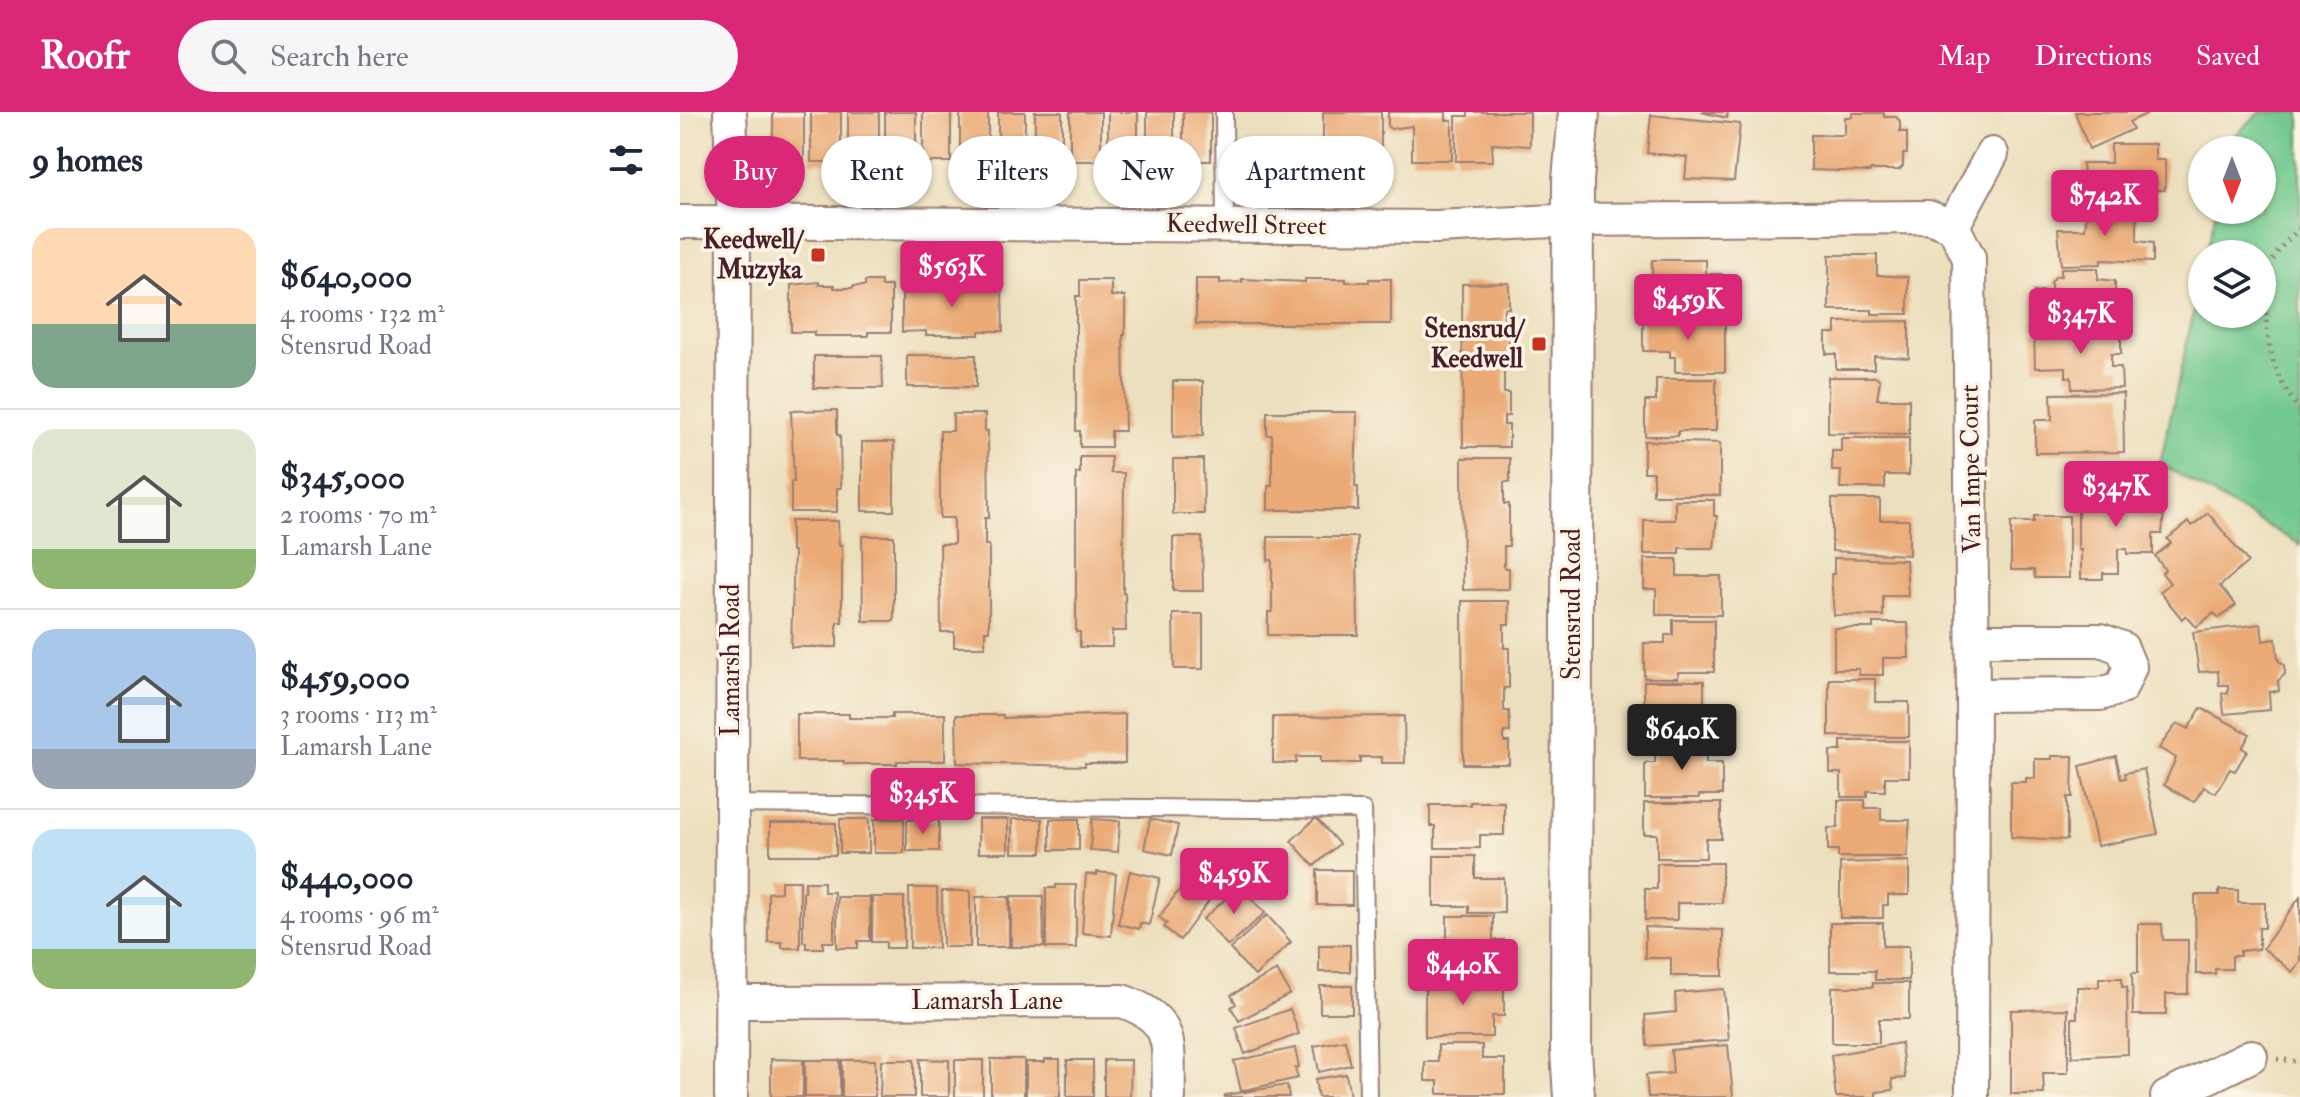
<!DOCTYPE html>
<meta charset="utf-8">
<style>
:root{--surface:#fff;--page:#f6f6f7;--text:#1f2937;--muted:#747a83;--line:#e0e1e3;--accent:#db2777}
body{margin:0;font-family:"IM FELL Double Pica",serif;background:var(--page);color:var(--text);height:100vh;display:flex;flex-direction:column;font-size:30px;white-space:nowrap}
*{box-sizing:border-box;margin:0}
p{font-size:26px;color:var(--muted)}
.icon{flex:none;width:44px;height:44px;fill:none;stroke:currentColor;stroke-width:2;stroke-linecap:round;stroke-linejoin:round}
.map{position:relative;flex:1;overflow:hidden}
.details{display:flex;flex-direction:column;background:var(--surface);width:680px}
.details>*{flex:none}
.banner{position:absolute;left:24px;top:24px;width:760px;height:72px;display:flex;gap:16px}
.needle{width:52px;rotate:180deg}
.controls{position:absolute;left:1508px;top:24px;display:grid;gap:16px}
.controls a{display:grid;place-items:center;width:88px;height:88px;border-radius:50%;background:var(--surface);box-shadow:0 2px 6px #0004;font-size:40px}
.price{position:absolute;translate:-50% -68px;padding:0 18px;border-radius:8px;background:var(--accent);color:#fff;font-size:26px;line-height:52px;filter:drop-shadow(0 2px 4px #0008)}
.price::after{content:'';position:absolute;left:50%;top:48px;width:24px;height:18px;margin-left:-12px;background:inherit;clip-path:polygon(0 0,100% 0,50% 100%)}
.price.active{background:#222;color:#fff}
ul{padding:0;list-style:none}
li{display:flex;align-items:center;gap:24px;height:200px;padding:0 32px}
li+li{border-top:2px solid var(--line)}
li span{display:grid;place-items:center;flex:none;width:224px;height:160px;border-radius:24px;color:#555}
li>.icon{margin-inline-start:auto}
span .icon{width:96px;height:96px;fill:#fffc;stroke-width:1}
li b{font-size:34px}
h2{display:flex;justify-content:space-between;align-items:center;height:96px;padding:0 32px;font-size:34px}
.chip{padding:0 28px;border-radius:36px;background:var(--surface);box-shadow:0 2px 6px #0004;font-size:28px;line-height:72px}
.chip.active{background:var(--accent);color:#fff}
header{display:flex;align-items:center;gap:48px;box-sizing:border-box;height:112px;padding:0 40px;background:var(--accent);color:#fff}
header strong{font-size:38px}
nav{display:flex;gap:44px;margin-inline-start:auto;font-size:28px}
.search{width:560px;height:72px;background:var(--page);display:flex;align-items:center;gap:20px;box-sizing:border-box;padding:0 28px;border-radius:44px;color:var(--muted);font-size:30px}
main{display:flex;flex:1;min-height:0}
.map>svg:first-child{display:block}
.green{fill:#72c98f;stroke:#5e745d;stroke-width:2}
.building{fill:#ebaa76}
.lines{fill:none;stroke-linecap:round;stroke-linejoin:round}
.service-casing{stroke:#9b7f74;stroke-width:20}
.minor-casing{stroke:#9b7f74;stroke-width:36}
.tertiary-casing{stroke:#9b7f74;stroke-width:44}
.path{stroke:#9b7f74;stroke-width:5;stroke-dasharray:2 6;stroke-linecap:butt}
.service{stroke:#fff;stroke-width:16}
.minor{stroke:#fff;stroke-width:32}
.tertiary{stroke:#fff;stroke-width:40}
.poi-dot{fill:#c8321e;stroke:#fcf5e5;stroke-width:3}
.labels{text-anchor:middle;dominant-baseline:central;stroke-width:7;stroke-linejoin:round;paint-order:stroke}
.street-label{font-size:26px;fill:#4a1f2b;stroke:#fcf5e5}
.poi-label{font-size:26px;font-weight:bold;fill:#4a1f2b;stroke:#fcf5e5;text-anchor:end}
</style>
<header>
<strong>Roofr</strong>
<div class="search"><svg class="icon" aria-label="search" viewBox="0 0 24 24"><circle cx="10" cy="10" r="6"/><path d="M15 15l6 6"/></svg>Search here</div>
<nav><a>Map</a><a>Directions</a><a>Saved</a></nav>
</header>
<main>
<section class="details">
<h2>9 homes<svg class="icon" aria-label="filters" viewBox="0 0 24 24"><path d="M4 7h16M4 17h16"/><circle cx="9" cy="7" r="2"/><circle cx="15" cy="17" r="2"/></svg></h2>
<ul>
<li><span style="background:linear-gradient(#ffd9b3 60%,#7fa58c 0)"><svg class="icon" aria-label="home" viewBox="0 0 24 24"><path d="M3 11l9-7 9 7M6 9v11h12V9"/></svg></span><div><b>$640,000</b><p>4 rooms · 132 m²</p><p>Stensrud Road</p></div></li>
<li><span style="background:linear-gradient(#dfe7d0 75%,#8fb573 0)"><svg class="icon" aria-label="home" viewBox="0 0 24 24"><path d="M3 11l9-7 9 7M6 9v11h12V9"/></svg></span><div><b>$345,000</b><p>2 rooms · 70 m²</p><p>Lamarsh Lane</p></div></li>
<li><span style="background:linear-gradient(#a9c7e8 75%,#9aa5b1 0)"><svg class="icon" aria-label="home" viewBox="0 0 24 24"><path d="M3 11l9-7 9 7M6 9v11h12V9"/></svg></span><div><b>$459,000</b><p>3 rooms · 113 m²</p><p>Lamarsh Lane</p></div></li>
<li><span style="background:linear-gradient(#bfe0f5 75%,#8fb573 0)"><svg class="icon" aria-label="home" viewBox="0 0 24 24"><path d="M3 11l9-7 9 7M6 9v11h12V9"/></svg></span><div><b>$440,000</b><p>4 rooms · 96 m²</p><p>Stensrud Road</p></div></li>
</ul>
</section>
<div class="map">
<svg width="1620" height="985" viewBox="0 0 1620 985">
<rect width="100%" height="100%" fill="#fcf5e5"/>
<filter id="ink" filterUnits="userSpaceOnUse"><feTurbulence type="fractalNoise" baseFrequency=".0125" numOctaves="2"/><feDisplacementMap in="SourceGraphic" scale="16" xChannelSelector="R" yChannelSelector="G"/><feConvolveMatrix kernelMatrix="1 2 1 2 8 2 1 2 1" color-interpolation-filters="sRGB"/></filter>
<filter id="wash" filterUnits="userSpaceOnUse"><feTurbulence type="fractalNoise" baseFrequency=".006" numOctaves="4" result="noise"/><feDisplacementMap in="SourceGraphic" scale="32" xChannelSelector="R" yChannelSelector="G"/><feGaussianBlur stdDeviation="1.8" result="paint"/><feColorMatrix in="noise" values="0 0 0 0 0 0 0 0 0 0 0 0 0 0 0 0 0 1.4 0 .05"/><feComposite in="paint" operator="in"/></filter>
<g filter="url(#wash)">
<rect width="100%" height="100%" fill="#ecdfbd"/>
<path class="green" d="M1581,0H1620V435L1619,432L1480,352L1522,161V202H1582V142H1526L1536,98H1582V38H1549L1552,26Z"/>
<g id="blocks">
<path class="building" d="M93,0H124V50H93Z
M131,0H161V50H131Z
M168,0H199V49H168Z
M205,0H236V49H205Z
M243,0H271V50H243Z
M280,0H308V49H280Z
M318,0H345V50L318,46Z
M355,0H382V49H355Z
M390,0H421V49H390Z
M428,0H458V49H428Z
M467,0H494V49H467Z
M503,0H531V49H503Z
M643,0H701V41H673V48H643Z
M708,0H766V8H772V48H732V14L711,17L708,15Z
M788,0H850V34L812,32L813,49H776V4H788Z
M1021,0H1048L1047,6Z
M1395,0H1470L1449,10L1453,17L1409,37Z
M1172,1H1204V5H1216L1220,9V20H1227V42H1223V54L1219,58H1191L1189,60L1131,58V23H1165V5H1172Z
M971,3L1060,12L1054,69L1005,67L1007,45L967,41Z
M1431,32H1475V48H1485V78L1441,79V88H1405L1402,51H1431Z
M1408,93H1457V129L1473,131V150L1421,148V152L1381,153L1378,117H1405Z
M1149,143H1197V163L1228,165V202H1192V198H1149Z
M972,148H1026V162H1042V197L964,200V167H972Z
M1381,156H1418V167L1435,169V195H1424V211H1391V215H1354V179H1371V170L1376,164H1381Z
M516,167H540V171L562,170V167L625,170V167H666V170H689V167H711V212H516Z
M400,168H431V184H445V223H443L445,319H431V335H400V319H396V184H400Z
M185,169H201V174H211V220H188V224H134V220H111V173L139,170V173H154V176H173V174H185Z
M237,169H251V173H262V176H285V173H295V169L322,173L323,219H299V223H246V219L222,220V173H237Z
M829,171V196H824V219H829V259H824V281H829V304H824V313H829V335H783L782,172Z
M963,206H1045V260H995V245H990V239H963Z
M1229,209V246L1194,244V257H1156V242H1146V221H1156V210Z
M1441,217V242H1431V255H1441L1442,276L1392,277L1391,265H1386V255L1355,256L1354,219Z
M227,243H296V275H227Z
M134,244H202L203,276H134Z
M1148,265H1197L1200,269L1197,287H1229V322L1148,321Z
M976,267H1036V319H998V324H965V289H976Z
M493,269H523V324L493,325Z
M1443,281L1444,340L1355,341V308H1372L1371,282Z
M157,298V323H160L161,376H157V400H111V370H114L111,299Z
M587,300H677L675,375H678V398H588V374H592V323H587Z
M273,302H305V319H308L309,406H305V433H309V519H305V535H274V520H261L260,432H274V406H260V319H273Z
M1161,326H1229V363H1205V376H1160L1161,359H1152V339H1161Z
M964,329L1040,331V383H973V360H964Z
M182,330H214V399H182Z
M400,345H431V361H444L443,481H445L446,519H432V535H400V520H396V361H400Z
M782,346H830V370H824V392H829V434H824V456H829V477L783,478Z
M493,347H523L524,402H493Z
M1438,376H1458V383H1470V387H1485L1482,422H1473V442H1447V437H1438V461H1423V467H1401V438H1398V387H1408L1413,382L1423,381L1429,387H1438Z
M1152,387H1200V408H1229V443L1152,439Z
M995,388H1034V404H1037L1034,436H999V442H964V408H995Z
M1528,401L1568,450L1540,474L1556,493L1539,506L1534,501L1516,515L1506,503L1502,507L1480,480L1490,471L1482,461L1485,458L1475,444L1491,431L1487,427L1508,410L1512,414Z
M1354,404H1389V466H1355L1354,458H1331V410H1354Z
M111,409H158L159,433H162V510H157V535H111L114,439H111Z
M182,424H214V509H183Z
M493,425H522L523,479H493Z
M588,425H677L678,523H588V500H592V448H588Z
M1154,446L1226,448L1228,484H1203V504L1154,503L1151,462H1154Z
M964,447H997V464H1041V503H976V477H964Z
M782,489H829V512H824V536H829V576H824V599H829L830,620H824V630H829V652H783Z
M493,502H523V557H494Z
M993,508H1034V560H998V566H964V531H985V523H993Z
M1193,511H1228L1229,546H1203V563H1179V557H1154V516H1193Z
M1581,512L1583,529L1596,527L1598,548L1604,553L1605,562L1598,569L1599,579L1589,580L1590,598L1544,602L1542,581H1548V573H1539L1538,559L1519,560L1513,520Z
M1149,567H1195V590H1229V625L1149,624Z
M964,569H1024V625H978V602H964Z
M1521,596L1570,622L1562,636L1567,639L1555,659L1550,657L1536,681L1524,675L1514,690L1484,673L1496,646L1479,636L1497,611L1508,617Z
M117,602H169V606H212V602H265V649H217V652H164V649H117Z
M445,602V651H405V654L277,651L276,603H323V606Z
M724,604L725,651H702V645H680V651H640V645H616V651H593V605Z
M975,629H1026V651H1042V683H1019V686H965V651H975Z
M1161,629H1229V665H1205V679H1187V685H1161V661H1150V639H1161Z
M1372,644H1393L1392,685H1387V728L1331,725V670H1346V666H1355V647H1372Z
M1436,644L1441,667L1446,666L1445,661L1464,657L1478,722L1417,734L1400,654Z
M1158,688H1185V696H1201V708H1230L1227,745H1158V738H1148V716H1158Z
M790,690H824V723H800V736H755V714H750V693H790Z
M964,691H1041V727H1026V746H977V722H964Z
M636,706L659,732L634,754L611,729Z
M160,707H189V741H160Z
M194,707H224V741H194Z
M298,707H328V741H298Z
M332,707H362V741H332Z
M370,707H399V738H370Z
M412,707L440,709L438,740L410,738Z
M470,707L498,713L492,743L464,737Z
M227,708H259V739H227Z
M90,711H156V743H90Z
M754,744H795V766H824V801H789V794H754Z
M1229,749V783H1208V793H1203V806H1160V751Z
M977,751H1042V791H997V808H965V777H977Z
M637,758H672V793H637Z
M450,759L480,766L469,813L460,811L459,817L438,812Z
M417,760L436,762L431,824L402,821L406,762L417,763Z
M509,765L532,785L500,828L484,815L487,811L479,805Z
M101,769H120V836H102V830H88V781L101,780Z
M125,770H144V780H154V830H143V836H126V830H123V780H125Z
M376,773H396V836H366V776H376Z
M560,774L585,801L548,834L523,807Z
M229,776H257L258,836H230Z
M1539,778H1558V791H1585V816H1579V837L1560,839V844H1552V857H1535V862H1516L1515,783H1539Z
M262,779H290V835H263Z
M331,784H363L364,835H331Z
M157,785H190V829H178V836H157Z
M192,785H224V836H206V830H192Z
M296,785H329V835H296Z
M1620,785V850L1612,860L1583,836Z
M587,803L611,830L575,864L550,837Z
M767,804H813V828H824V863H755V828H767Z
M1150,811H1203V834H1229V868H1195V859H1150Z
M1458,812H1482L1483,828H1508V882H1486V903H1453L1452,861H1458Z
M965,815L1043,818V864H991V846H965Z
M639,833H670V860H639Z
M597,858L610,882L559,909L551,895L556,892L551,883Z
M1419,866H1442V875H1447L1448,942L1392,945V906H1397V875H1419Z
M745,867H824V904H812V925H745Z
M1193,871H1229V907H1199V931H1152V875H1193Z
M640,874H672V901H640Z
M1044,877L1049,928L967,934L965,903L996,900L995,881Z
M610,897L619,922L565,942L556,916Z
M1388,897V961H1363L1364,982H1331V898Z
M665,928L671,953L639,960L634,934Z
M1221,931L1225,966L1212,967L1213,978L1196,980V985H1156L1151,943Z
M758,933H802V947H825V982H758V969H745V950H758Z
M1048,933L1053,985H968L966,963L993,961L991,938Z
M615,936L619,955L615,956L618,966L561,979L554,949Z
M91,947L123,948V985H91Z
M240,947L269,948V985H240Z
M311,947H344V985H311Z
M365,947H380V985H346V950H365Z
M125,948H160V985H125Z
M162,948H195V985H162Z
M201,948H234V985H200Z
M275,948H303V985H275Z
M387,948H413V985H387Z
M424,948H451L450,985H424Z
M666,962L670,985H638L635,967Z
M607,973L609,985H545V983Z"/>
</g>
</g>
<g filter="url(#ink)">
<use href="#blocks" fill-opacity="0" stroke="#9b7f74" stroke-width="2"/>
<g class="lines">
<g class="service-casing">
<path id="service" d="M544,0L545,113
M50,692L683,698L688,985"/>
</g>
<g class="minor-casing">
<path id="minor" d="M50,0L54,110L51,985
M0,110L757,115L893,108L1248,105L1273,114L1289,146L1293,583L1292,985
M1273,114L1312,42
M1293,528H1421L1442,536L1450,555L1441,576L1420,582L1293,583
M51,890L442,889C498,908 487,935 489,985
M1487,985L1571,944"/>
</g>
<g class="tertiary-casing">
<path id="tertiary" d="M894,985L891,938L893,68L899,0"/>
</g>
<path class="path" d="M1620,116C1610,126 1598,136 1592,150C1586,162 1586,179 1586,193C1586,234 1594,266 1620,298
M1597,947L1620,950"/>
<use href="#service" class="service"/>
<use href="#minor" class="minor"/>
<use href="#tertiary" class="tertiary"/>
</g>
</g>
<g class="poi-dot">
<rect x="130" y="135" width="16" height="16" rx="4"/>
<rect x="851" y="224" width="16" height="16" rx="4"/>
</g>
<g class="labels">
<g class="street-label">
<text transform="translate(566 113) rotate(1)">Keedwell Street</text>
<text transform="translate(1291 357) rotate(-91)">Van Impe Court</text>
<text transform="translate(892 492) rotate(-90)">Stensrud Road</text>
<text transform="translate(51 548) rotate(-90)">Lamarsh Road</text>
<text x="307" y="889">Lamarsh Lane</text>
</g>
<g class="poi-label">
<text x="122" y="128">Keedwell/<tspan x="122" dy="30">Muzyka</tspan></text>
<text x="843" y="217">Stensrud/<tspan x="843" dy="30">Keedwell</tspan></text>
</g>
</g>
</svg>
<div class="controls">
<a><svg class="needle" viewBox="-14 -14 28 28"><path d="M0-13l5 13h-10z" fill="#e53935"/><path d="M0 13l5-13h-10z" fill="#747a83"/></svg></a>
<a><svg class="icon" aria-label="layers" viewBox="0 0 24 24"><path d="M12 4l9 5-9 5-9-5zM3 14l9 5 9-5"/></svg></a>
</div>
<b class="price" style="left:1425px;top:126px">$742K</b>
<b class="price" style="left:272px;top:197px">$563K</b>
<b class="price" style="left:1008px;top:230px">$459K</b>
<b class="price" style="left:1401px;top:244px">$347K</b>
<b class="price" style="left:1436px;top:417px">$347K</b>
<b class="price active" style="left:1002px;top:660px">$640K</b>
<b class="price" style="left:243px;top:724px">$345K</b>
<b class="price" style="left:554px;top:804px">$459K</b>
<b class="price" style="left:783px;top:895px">$440K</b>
<div class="banner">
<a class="chip active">Buy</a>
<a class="chip">Rent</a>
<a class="chip">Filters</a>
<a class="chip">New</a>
<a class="chip">Apartment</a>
</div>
</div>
</main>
